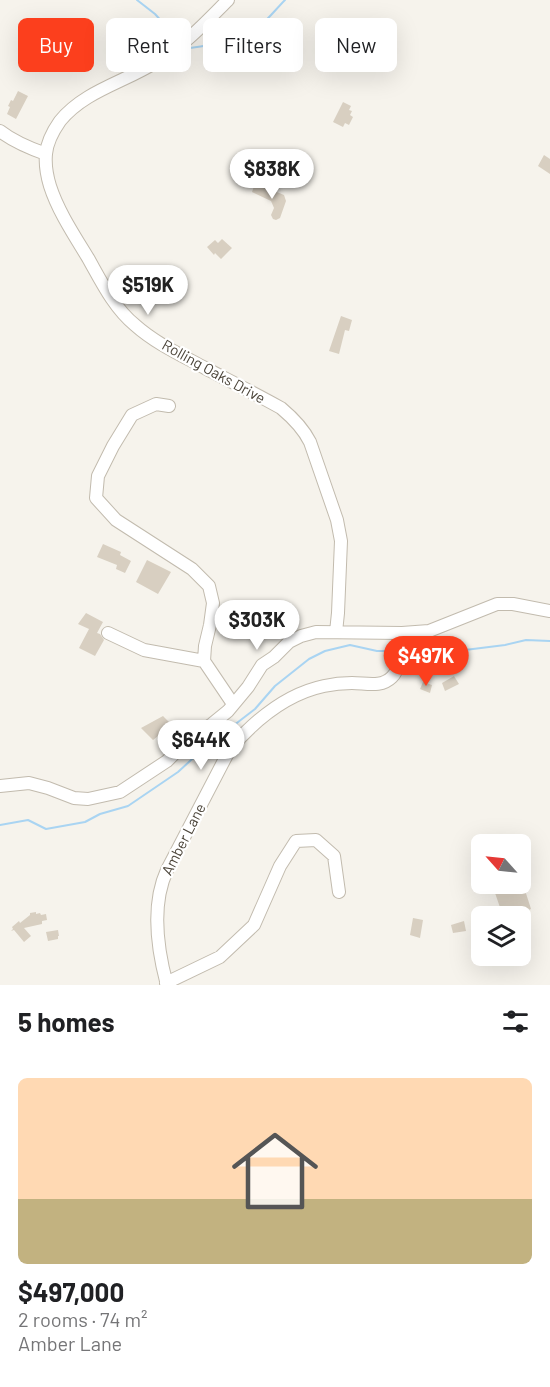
<!DOCTYPE html>
<meta charset="utf-8">
<style>
:root{--surface:#fff;--page:#f6f6f6;--text:#202124;--muted:#757577;--accent:#fc3f1d}
body{margin:0;font-family:Barlow,sans-serif;background:var(--page);color:var(--text);height:100vh;display:flex;flex-direction:column;font-size:22px;white-space:nowrap}
*{box-sizing:border-box;margin:0}
p{font-size:20px;color:var(--muted)}
.icon{flex:none;width:33px;height:33px;fill:none;stroke:currentColor;stroke-width:2;stroke-linecap:round;stroke-linejoin:round}
.map{position:relative;height:985px;overflow:hidden}
.sheet{display:flex;flex-direction:column;background:var(--surface);flex:1}
.sheet>*{flex:none}
.banner{position:absolute;left:18px;top:18px;width:514px;height:54px;display:flex;gap:12px}
.needle{width:39px;rotate:297deg}
.buttons{position:absolute;left:471px;top:834px;display:grid;gap:12px}
.buttons a{display:grid;place-items:center;width:60px;height:60px;border-radius:9px;background:var(--surface);box-shadow:0 6px 24px #0002;font-size:30px}
.price{position:absolute;translate:-50% -51px;padding:0 14px;border-radius:21px;background:#fff;color:#222;font-size:20px;line-height:39px;filter:drop-shadow(0 2px 3px #0008)}
.price::after{content:'';position:absolute;left:50%;top:36px;width:18px;height:14px;margin-left:-9px;background:inherit;clip-path:polygon(0 0,100% 0,50% 100%)}
.price.active{background:var(--accent);color:#fff}
ul{padding:0;list-style:none}
li{display:grid;align-content:center;gap:12px;height:318px;padding:0 18px}
li span{display:grid;place-items:center;height:186px;border-radius:9px;color:#555}
li>.icon{margin-inline-start:auto}
span .icon{width:108px;height:108px;fill:#fffc;stroke-width:1}
li b{font-size:26px}
h2{display:flex;justify-content:space-between;align-items:center;height:72px;padding:0 18px;font-size:26px}
.tag{padding:0 21px;border-radius:9px;background:var(--surface);box-shadow:0 6px 24px #0002;font-size:21px;line-height:54px}
.tag.active{background:var(--accent);color:#fff}
.map>svg:first-child{display:block}
.lines{fill:none;stroke-linecap:round;stroke-linejoin:round}
.stream{stroke:#a9d4f2;stroke-width:2}
.building{fill:#d8cfc1}
.minor-casing{stroke:#c2bbae;stroke-width:14}
.minor{stroke:#fff;stroke-width:12}
.labels{text-anchor:middle;dominant-baseline:central;stroke-width:4.5;stroke-linejoin:round;paint-order:stroke}
.street-label{font-size:15px;fill:#4b4439;stroke:#fff}
</style>
<div class="map">
<svg width="550" height="985" viewBox="0 0 550 985">
<rect width="100%" height="100%" fill="#f6f3ec"/>
<g class="lines">
<path class="stream" d="M137,0L155,14L173,34L179,39
M190,48C214,45 243,39 262,24C270,17 277,8 285,0
M406,651L449,652L505,645L526,640L550,641
M0,825L28,820L46,829L85,822L100,814L128,806L178,772L203,749L255,709L275,686L309,659L325,651L350,645L377,651H397"/>
</g>
<path class="building" d="M18,91L28,96L16,119L7,114L10,107L8,106L11,100L13,101Z
M343,102L351,106L349,110L352,111L350,115L353,117L349,125L345,123L343,127L333,122Z
M544,155L550,159V174L538,166Z
M255,183L284,195L286,201L280,218L276,220L273,219L271,215L274,208L271,201L252,192Z
M222,239L232,248L221,259L215,253L214,255L207,247L215,240L218,243Z
M341,316L352,320L349,331L345,330L339,354L329,351Z
M103,544L121,552L120,555L131,561L125,573L116,569L117,565L97,557Z
M147,560L171,572L158,594L136,582Z
M86,613L103,622L97,633L100,634L104,640L95,656L79,648L89,629L78,624Z
M454,676L459,684L445,691L442,683Z
M423,682L432,685L430,693L420,689Z
M163,716L172,725L153,740L141,728Z
M509,884H523L531,909L513,916H503L495,893L504,892Z
M36,912V914L40,913L41,915L46,914L47,920L42,921V924L24,928L31,936L24,942L14,930L11,931L13,929L12,927L19,921L20,923L30,915V913Z
M413,918L423,920L420,938L410,935Z
M464,921L466,931L453,933L451,925Z
M58,930L59,936H58V939L48,941L46,932Z"/>
<g class="lines">
<g class="minor-casing">
<path id="minor" d="M228,0C205,23 184,46 156,62C125,82 84,91 60,121C53,131 47,142 46,154C45,164 47,176 50,186C58,211 74,235 88,258C101,281 114,308 135,325C155,343 181,355 205,368C230,381 256,394 281,408C293,418 303,428 310,442L337,520L341,541L338,613L336,632
M0,131C14,142 29,148 46,154
M169,406L156,404L132,415L113,446L98,476L96,498L116,520L192,569L209,586L213,603L210,625L205,646L204,661L233,704
M108,633L144,650L204,661
M0,786L29,783L48,788L74,798L88,799L120,792L167,761L189,739L212,724L228,711L248,687L262,665L274,657L289,642L301,636L316,632L402,633L429,631L497,604H513L550,611
M166,983L220,957L254,925L280,866L296,841L316,840L334,856L339,892
M167,985C157,948 151,905 167,870L230,749C255,720 286,694 324,686C333,684 343,683 352,683C366,683 381,688 392,677C402,667 401,646 402,633"/>
</g>
<use href="#minor" class="minor"/>
</g>
<g class="labels">
<g class="street-label">
<text transform="translate(214 371) rotate(29)">Rolling Oaks Drive</text>
<text transform="translate(183 839) rotate(-63)">Amber Lane</text>
</g>
</g>
</svg>
<div class="buttons">
<a><svg class="needle" viewBox="-14 -14 28 28"><path d="M0-13l5 13h-10z" fill="#e53935"/><path d="M0 13l5-13h-10z" fill="#757577"/></svg></a>
<a><svg class="icon" aria-label="layers" viewBox="0 0 24 24"><path d="M12 4l9 5-9 5-9-5zM3 14l9 5 9-5"/></svg></a>
</div>
<b class="price" style="left:272px;top:200px">$838K</b>
<b class="price" style="left:148px;top:316px">$519K</b>
<b class="price" style="left:257px;top:651px">$303K</b>
<b class="price active" style="left:426px;top:687px">$497K</b>
<b class="price" style="left:201px;top:771px">$644K</b>
<div class="banner">
<a class="tag active">Buy</a>
<a class="tag">Rent</a>
<a class="tag">Filters</a>
<a class="tag">New</a>
</div>
</div>
<section class="sheet">
<h2>5 homes<svg class="icon" aria-label="filters" viewBox="0 0 24 24"><path d="M4 7h16M4 17h16"/><circle cx="9" cy="7" r="2"/><circle cx="15" cy="17" r="2"/></svg></h2>
<ul>
<li><span style="background:linear-gradient(#ffd9b3 65%,#c2b280 0)"><svg class="icon" aria-label="home" viewBox="0 0 24 24"><path d="M3 11l9-7 9 7M6 9v11h12V9"/></svg></span><div><b>$497,000</b><p>2 rooms · 74 m²</p><p>Amber Lane</p></div></li>
</ul>
</section>
